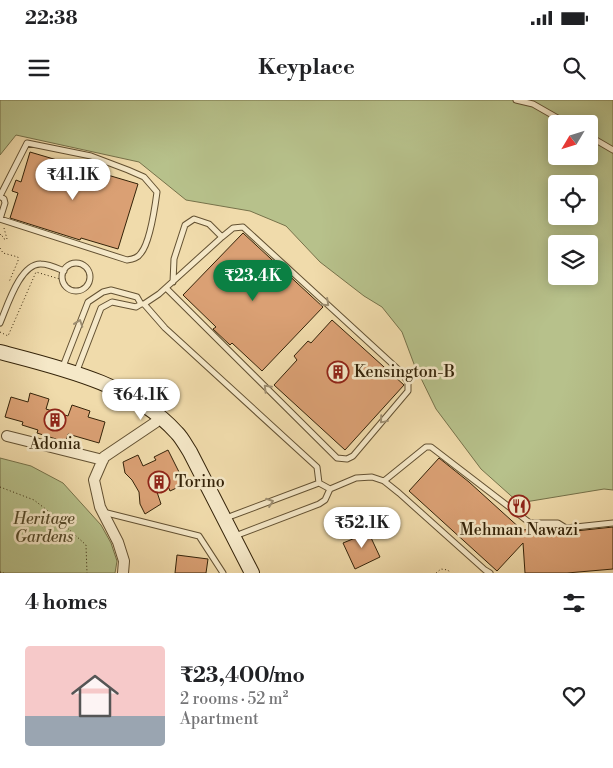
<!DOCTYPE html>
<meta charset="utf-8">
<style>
:root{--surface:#fff;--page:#f6f6f6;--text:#202124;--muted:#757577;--accent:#0b8043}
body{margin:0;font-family:"Libre Bodoni",serif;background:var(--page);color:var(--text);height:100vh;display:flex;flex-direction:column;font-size:19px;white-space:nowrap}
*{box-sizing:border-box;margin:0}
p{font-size:16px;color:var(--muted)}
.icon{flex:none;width:28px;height:28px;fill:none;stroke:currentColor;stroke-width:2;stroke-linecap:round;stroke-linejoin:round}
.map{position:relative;height:473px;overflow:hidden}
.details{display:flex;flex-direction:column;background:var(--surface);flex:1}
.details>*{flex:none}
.needle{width:32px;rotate:232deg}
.fabs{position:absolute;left:548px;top:15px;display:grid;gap:10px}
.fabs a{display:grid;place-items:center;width:50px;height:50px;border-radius:5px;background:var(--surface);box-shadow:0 2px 12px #0003;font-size:25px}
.price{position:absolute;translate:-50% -42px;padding:0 11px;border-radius:18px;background:#fff;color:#222;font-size:16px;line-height:32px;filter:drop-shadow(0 1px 2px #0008)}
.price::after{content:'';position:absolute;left:50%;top:30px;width:15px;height:11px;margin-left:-8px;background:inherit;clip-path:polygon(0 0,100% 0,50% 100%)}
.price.current{background:var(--accent);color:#fff}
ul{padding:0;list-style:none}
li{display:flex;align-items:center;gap:15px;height:125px;padding:0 25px}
li span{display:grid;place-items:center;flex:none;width:140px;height:100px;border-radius:5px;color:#555}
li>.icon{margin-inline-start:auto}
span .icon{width:60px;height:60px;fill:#fffc;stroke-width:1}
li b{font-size:21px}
h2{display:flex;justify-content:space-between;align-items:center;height:60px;padding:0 25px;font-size:21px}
.status{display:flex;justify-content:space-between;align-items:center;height:35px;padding:0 25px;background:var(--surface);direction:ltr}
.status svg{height:14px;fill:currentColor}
header{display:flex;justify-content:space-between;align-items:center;height:65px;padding:0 25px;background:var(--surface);font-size:22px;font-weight:800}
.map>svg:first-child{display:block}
.green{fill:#b7c18b;stroke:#76724a;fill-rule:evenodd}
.building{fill:#daa074;stroke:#342309}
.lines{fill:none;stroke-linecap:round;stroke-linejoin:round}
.lane-casing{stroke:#635132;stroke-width:7}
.street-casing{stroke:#635132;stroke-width:12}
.secondary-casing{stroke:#342309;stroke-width:16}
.path{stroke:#342309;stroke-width:1;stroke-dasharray:1 2.5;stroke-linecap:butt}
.lane{stroke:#f5e8c8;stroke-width:5}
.street{stroke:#f5e8c8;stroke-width:10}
.secondary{stroke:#f5e8c8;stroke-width:14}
.oneway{stroke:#9e8f72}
.labels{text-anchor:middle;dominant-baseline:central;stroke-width:5;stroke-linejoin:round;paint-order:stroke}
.poi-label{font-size:16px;fill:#342309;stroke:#f5e8c8;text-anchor:start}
.park-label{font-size:16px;font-style:italic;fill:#554a2a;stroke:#f5e8c8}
</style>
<div class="status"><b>22:38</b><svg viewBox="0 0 49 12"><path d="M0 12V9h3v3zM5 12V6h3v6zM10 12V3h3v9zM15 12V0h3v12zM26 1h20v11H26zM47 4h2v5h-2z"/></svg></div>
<header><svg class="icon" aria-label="menu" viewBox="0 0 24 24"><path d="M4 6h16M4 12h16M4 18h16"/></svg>Keyplace<svg class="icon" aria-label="search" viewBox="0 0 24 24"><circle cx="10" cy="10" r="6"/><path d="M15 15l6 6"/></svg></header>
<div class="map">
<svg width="613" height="473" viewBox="0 0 613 473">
<rect width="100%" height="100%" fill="#f0dbab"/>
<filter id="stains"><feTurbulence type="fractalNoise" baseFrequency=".004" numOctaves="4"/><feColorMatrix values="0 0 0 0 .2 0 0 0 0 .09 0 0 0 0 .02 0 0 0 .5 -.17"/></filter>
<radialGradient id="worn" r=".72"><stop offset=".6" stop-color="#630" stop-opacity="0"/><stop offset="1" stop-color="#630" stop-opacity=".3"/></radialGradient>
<path class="green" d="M0,0H613V390L604,389L519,403L481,369L436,309L414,264L402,232L382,207L364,196L320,162L286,126L250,111L186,100L139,62L16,35L0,55ZM556,24H589V56H556ZM556,84H589V116H556ZM556,144H589V176H556Z
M0,358L31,366L63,383L101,425L111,443L117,461L115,473H0Z"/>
<path class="building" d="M30,52L138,84L118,149L81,138L80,140L10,118L18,93L12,91L16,80L21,82Z
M243,133L323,207L262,271L232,243L230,245L213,229L216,227L183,195Z
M332,220L404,285L345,350L274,285L297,260L294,256L308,241L311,243Z
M30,293L49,299L46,309L68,316L72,305L90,311L88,317L105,322L99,343L68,334L65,343L55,341L56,339L37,333L38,330L22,325L23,322L5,317L11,297L28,302Z
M168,350L185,384L170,391L168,386L157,392L161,404L145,414L140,404L139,392L132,380L125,373L123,362L138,355L143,366L156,360L154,357Z
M439,358L469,382L522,430L557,428L566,432L613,427V469L567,473H525L523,443L497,471L409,391Z
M366,427L380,457L355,469L343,443L360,436L357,431Z
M177,455L208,459L206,473H175Z"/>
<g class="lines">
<g class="lane-casing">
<path id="lane" d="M516,0L533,4L568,24
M589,36L613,50
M0,119L127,160C133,159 138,158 141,153C150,142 155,107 157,92L144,77L128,70L91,56L27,43L0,96
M0,119L5,103L4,99L0,96
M62 177a14 14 0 1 1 28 0a14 14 0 1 1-28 0Z
M173,182L174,159L185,125L194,119L209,124L222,137
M144,204L159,194L222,137L233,128L243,127L400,271L408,282V291L353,356L347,359L337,358L166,188
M0,223C7,207 20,163 41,164C49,164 57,168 64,171
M62,269L88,202L103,192L111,190L137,197L141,204H144L165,228L317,367L319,383
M76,273L101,208L112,202L136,207L141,204
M384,381L426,347H431L530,423H558L566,428L613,423
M103,412L199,436L223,473
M226,418L319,383L330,389
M235,436L319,404L325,400L330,389L356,378L372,377L384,381L399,393L485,470L490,473"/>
</g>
<g class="street-casing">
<path id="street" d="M7,336L103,360
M123,473L124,461L118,442L100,407L94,380L104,357L156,322"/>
</g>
<g class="secondary-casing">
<path id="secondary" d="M0,252C61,268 133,284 177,333C182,338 186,346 190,352L252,473"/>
</g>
<path class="path" d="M4,128L7,139
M0,135L1,134L4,139H6
M0,148L3,153L18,157V161L9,182
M0,232L8,236L36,172L63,180
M0,387L34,400L52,414L86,445L87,473
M0,472L4,473
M436,473L441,469L448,470L450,473"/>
<use href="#lane" class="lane"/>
<use href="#street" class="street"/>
<use href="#secondary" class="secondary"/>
</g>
<defs><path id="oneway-chevron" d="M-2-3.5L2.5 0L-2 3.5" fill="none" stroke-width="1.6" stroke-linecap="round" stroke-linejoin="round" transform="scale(1.25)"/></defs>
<g class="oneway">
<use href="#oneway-chevron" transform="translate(326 203) rotate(43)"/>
<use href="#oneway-chevron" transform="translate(79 223) rotate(-71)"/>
<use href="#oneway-chevron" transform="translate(267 288) rotate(-135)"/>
<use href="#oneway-chevron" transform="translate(383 320) rotate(130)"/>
<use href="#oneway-chevron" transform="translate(270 402) rotate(-20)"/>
</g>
<defs>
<g id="building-ring" transform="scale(1.125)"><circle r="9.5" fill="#f5e8c8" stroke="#8f2418" stroke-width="1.5"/><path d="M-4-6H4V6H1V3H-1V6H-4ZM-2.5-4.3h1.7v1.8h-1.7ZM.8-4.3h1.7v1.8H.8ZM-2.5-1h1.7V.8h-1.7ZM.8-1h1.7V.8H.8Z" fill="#8f2418"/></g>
<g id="restaurant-ring" transform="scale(1.125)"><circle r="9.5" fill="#f5e8c8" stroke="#8f2418" stroke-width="1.5"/><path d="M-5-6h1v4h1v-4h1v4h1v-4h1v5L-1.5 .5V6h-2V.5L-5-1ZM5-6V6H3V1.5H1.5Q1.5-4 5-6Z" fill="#8f2418"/></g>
</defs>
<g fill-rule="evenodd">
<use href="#building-ring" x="338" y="272"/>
<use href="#building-ring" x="55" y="320"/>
<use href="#building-ring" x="159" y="382"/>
<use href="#restaurant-ring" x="519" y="406"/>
</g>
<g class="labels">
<g class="poi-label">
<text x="354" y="272">Kensington-B</text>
<text x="55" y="344" text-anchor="middle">Adonia</text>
<text x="175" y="382">Torino</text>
<text x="519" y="430" text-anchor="middle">Mehman Nawazi</text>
</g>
<g class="park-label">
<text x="44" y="419">Heritage<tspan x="44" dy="18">Gardens</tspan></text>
</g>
</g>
<rect width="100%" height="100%" filter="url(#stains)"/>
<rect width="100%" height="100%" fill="url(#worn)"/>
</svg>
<div class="fabs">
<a><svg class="needle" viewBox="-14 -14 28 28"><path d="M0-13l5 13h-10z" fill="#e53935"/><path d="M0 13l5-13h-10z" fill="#757577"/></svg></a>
<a><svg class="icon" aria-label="locate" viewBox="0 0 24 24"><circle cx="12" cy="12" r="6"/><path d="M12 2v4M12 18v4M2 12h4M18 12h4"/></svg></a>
<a><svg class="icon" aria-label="layers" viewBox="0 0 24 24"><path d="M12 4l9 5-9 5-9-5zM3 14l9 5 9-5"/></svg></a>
</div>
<b class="price" style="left:73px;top:101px">₹41.1K</b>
<b class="price current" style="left:253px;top:202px">₹23.4K</b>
<b class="price" style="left:141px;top:321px">₹64.1K</b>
<b class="price" style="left:362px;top:449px">₹52.1K</b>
</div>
<section class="details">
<h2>4 homes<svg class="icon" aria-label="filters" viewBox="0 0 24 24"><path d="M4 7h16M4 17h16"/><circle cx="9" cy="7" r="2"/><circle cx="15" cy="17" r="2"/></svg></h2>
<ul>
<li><span style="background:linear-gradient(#f6c9c9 70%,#9aa5b1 0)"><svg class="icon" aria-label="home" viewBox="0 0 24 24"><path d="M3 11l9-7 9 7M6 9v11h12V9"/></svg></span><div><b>₹23,400/mo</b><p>2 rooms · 52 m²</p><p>Apartment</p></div><svg class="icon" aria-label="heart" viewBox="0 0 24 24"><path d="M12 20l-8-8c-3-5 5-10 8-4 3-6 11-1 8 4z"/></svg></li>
</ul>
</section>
